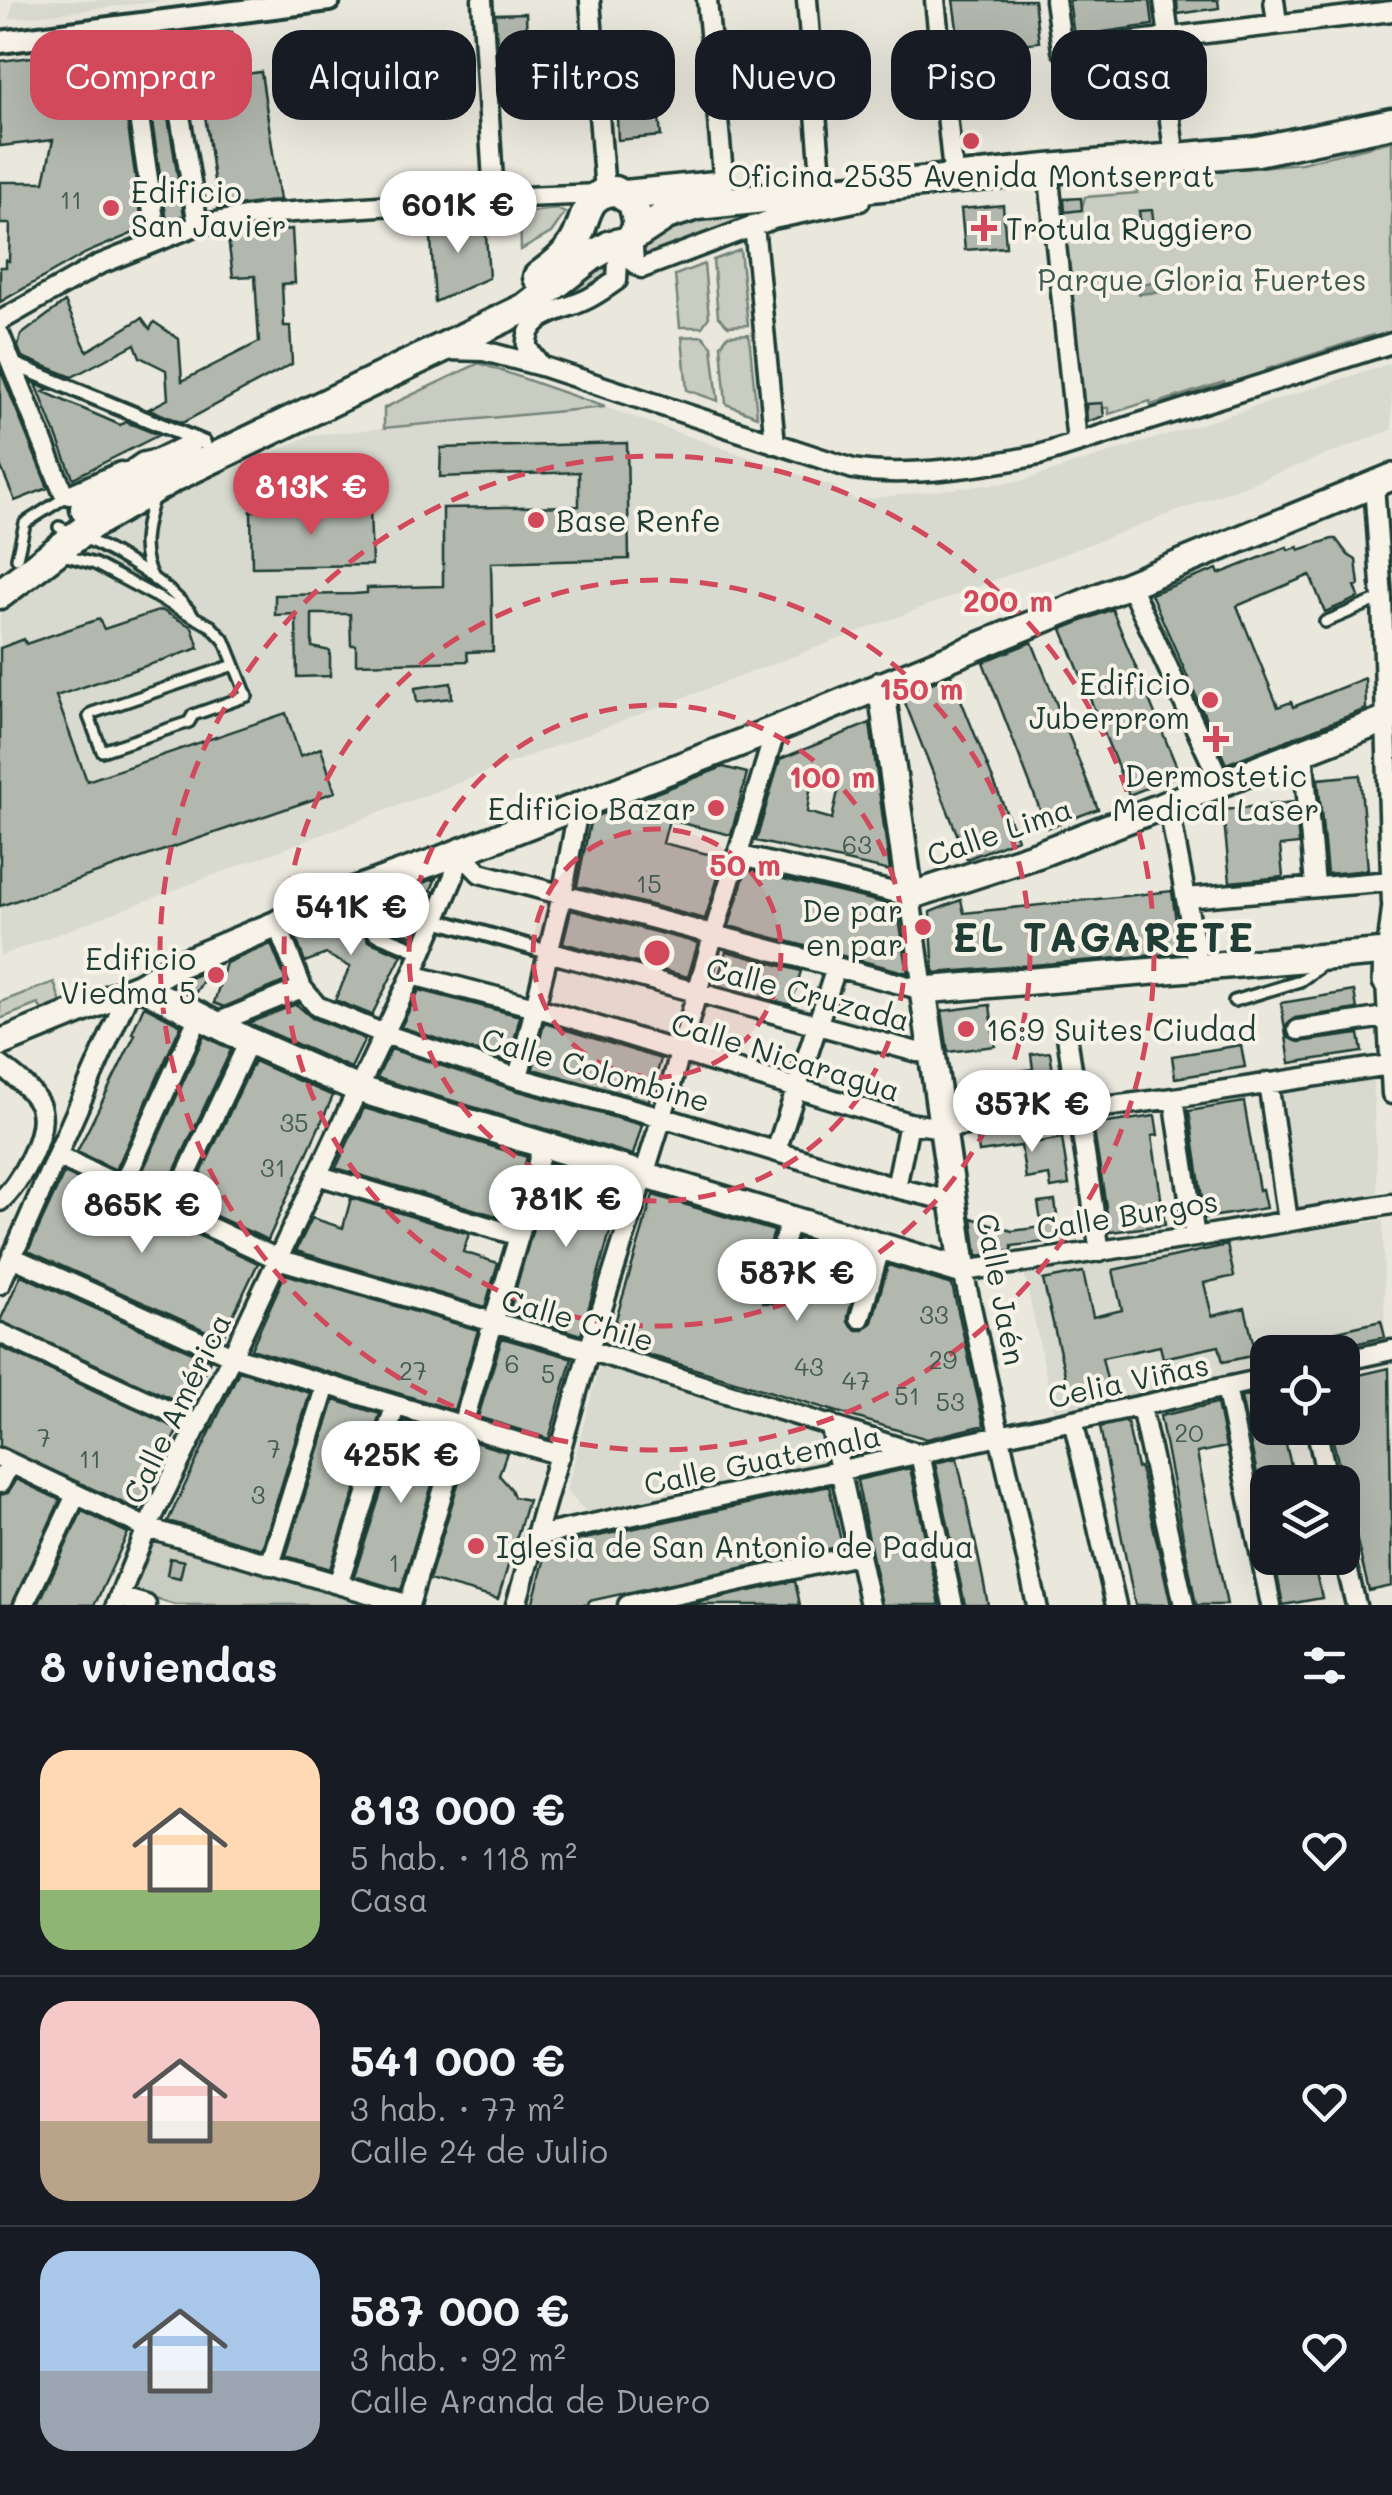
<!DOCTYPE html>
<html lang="es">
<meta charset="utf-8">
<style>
:root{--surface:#171b24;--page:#242831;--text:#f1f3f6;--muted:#9ea1a6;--line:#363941;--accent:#d1495b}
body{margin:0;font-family:Mali,sans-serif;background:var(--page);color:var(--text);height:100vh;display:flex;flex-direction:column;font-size:38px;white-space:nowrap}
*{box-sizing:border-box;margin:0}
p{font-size:32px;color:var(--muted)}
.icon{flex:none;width:55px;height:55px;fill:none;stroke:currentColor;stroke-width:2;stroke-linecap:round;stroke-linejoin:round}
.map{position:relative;height:1605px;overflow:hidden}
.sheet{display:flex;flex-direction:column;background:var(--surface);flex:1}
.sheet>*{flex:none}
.top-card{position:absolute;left:30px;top:30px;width:1332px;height:90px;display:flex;gap:20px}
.controls{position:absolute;left:1250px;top:1335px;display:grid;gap:20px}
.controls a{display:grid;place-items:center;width:110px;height:110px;border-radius:20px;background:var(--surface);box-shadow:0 10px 40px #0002;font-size:50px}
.price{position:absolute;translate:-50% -85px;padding:0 22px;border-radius:35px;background:#fff;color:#222;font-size:32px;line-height:65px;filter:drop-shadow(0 2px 5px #0008)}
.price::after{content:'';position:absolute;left:50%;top:60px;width:30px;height:22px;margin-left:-15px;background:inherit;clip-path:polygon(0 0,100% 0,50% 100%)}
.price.current{background:var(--accent);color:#fff}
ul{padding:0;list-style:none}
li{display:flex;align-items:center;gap:30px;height:250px;padding:0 40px}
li+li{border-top:2px solid var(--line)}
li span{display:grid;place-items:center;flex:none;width:280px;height:200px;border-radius:30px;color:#555}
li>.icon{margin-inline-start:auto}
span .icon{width:120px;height:120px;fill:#fffc;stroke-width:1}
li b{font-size:42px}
h2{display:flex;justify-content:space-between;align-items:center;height:120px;padding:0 40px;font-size:42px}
.tag{padding:0 35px;border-radius:30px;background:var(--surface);box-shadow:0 10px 40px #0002;font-size:35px;line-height:90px}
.tag.current{background:var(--accent);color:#fff}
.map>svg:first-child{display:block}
.built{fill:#d9dacf}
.green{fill:#c8ccc1;stroke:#74847a;stroke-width:2.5}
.water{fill:#9ca69c;stroke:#6a7c72;stroke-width:2.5}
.building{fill:#b2b8ae;stroke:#1f3d34;stroke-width:2.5;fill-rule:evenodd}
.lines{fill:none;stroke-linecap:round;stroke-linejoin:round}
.service-casing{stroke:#1f3d34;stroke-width:16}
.pedestrian-casing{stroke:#1f3d34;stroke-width:20}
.minor-casing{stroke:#1f3d34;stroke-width:25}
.tertiary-casing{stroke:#1f3d34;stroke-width:28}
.secondary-casing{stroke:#1f3d34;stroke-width:32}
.primary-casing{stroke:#1f3d34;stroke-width:35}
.service{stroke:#f7f3e8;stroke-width:9}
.pedestrian{stroke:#f7f3e8;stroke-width:12}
.minor{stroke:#f7f3e8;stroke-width:18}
.tertiary{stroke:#f7f3e8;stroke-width:20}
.secondary{stroke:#f7f3e8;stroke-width:25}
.primary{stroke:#f7f3e8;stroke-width:28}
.ring{fill:none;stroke:#d1495b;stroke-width:5;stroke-dasharray:18 12}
.poi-dot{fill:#d1495b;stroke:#f7f3e8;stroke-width:4}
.labels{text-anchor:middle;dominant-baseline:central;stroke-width:8;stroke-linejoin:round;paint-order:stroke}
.number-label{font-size:25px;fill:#445c52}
.poi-label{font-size:30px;fill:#1f3d34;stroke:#f7f3e8;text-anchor:start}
.park-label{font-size:30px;fill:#415a50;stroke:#f7f3e8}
.street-label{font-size:30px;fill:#1f3d34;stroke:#f7f3e8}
.district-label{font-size:40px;font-weight:bold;letter-spacing:2.5px;fill:#1f3d34;stroke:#f7f3e8}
.centre{fill:#d1495b;stroke:#f7f3e8;stroke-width:5}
.ring-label{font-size:30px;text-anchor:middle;font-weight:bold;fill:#d1495b;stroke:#f7f3e8;stroke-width:8;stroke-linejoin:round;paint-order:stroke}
</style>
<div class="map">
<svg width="1392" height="1605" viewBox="0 0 1392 1605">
<rect width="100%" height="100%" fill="#eae8dd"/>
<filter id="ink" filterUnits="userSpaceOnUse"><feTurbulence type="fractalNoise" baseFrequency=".01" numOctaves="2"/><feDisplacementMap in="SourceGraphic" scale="20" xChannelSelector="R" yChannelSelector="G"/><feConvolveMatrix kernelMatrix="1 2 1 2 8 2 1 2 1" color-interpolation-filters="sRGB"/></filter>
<g filter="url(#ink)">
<path class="built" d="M14,0H168L9,19Z
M479,363L834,487L856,500L1021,481L1392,363V430L0,956V605L50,565L177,487L180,489L236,468L311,435L384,428V408Z
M1373,1080L1378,1198L1296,1209L1278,1092Z
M1383,1220L1385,1337L1317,1352H1268L1267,1364L1054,1413L1024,1272Z
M600,1363L818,1428L828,1467L588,1514L566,1491Z"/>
<path class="green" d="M1392,141V334L1376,339L1373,335L1267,369L1268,374L1227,387L1224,382L1151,405L1150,401L1109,414V408H1103L1102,403L1077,405L1079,376L1064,231H1058L1060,212L1081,210L1085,197L1137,193V179L1301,163Z
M764,208L765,214L642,259L645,243L672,222Z
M557,209L565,213L551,233L521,250L520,213Z
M740,250L748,325L728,326L718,316L713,260Z
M704,264L709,317L702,327H680L675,275Z
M601,265L611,269L608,280L553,306L551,304Z
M749,334L757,416L726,404L721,345L728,335Z
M703,336L712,346L718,401L687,390L682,337Z
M479,363L605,407L384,428V408Z
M54,982L61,1003L42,1010L38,1004L0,1019V1002Z
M155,1538L389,1605H175L131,1592Z"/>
<path class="water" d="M1192,278L1193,289L1139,294L1138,284Z"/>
<path class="building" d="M953,0H1034L1039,42L960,50Z
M1069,0H1150L1153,25L1074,36Z
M1177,0H1218L1219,8L1178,14Z
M526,13L527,43L497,44L495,14Z
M232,32L238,75L261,72L280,200L218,209L200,79L187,81L180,74L172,73L164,80L163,87L184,215L167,222L147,88L140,79L132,78L124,85L123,92L143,229L86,253L0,302V267H6V260L9,261L10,224H0V182H44L53,140L0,146V61Z
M615,71H654L661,136L618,140Z
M1081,198L1082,210L1065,212L1064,199Z
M1003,205L1006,247L965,250L961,209Z
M1152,210L1154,226L1141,227L1139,211Z
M485,221L489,278L435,302L430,223Z
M292,229L295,283L282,284L284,326H290L292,364L182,423L149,409L168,399L166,370L140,357L135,344L72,377L22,357L18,347L21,335L65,302L87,351L142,318L150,329L154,322L179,339L182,381L259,342L255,276L233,277L228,238Z
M0,369L48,488L15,501L0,465Z
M36,384L49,390L44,392L111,421L120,425L126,422L159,435L73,478Z
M1102,403L1104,416L1087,422L1086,404Z
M627,443L629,559L491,563L493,651L467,652L468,661L356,664V645H351L350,614H312V647L330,651V676L297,677L296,614L275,615V595L354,594L367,593V588L443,586V508L579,506V472L440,477L441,448Z
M370,509L372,565L252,567L251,511Z
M1332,539H1336L1348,555L1356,560L1359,585L1355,586L1359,597L1356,599L1325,612L1310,575L1237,606L1278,707L1291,702L1293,707L1365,678L1366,709L1226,764L1151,594L1217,569L1219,574L1287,547L1288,550L1298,547L1299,550Z
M1112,609L1180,775L1129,795L1062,629Z
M161,610L192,627L199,648L56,696L87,781L286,713L300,756L321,748L335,792L0,906V648L24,639L26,644L99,619L104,629Z
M1032,642L1098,809L1047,828L983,662Z
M951,675L1017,839L967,859L902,695Z
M451,683L452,698L417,702L415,688Z
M870,723L890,871L756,841L780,759ZM841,777L832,819L807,812L810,790Z
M723,767L747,773L731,835L669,820L663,843L724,858L705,919L577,886L591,818Z
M1360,775L1368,870L1327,874L1318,779Z
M1295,802L1299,844L1280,846L1283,877L1230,882L1223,810Z
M746,870L897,906L908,973L729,926Z
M436,878L431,890L434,892L413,936L383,925L373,901Z
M1172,891L1180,953L934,973L930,912L961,900L964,913Z
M354,908L368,941L402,955L372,1015L335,1000L350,967L326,954L305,962L294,933Z
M571,910L698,943L688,977L563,943Z
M271,944L286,981L224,1007L214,1003L226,963Z
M726,951L801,971L791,1005L716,985Z
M210,970L194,995L186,991L183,986L187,979Z
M419,990L520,1016L509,1062L401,1027Z
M1354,991L1357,1009L1295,1018L1287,1025L1286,1031L1289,1038L1299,1042L1359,1034L1362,1052L1290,1063L1281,1003Z
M296,1004L312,1018L365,1039L351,1068L249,1023Z
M990,1005L995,1046L948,1052L942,1011Z
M144,1006L181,1025L116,1170L77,1152L135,1035L132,1033Z
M544,1023L661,1059L649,1101L533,1069Z
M204,1036L231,1050L165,1191L139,1179Z
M1241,1045L1245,1067L1175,1078L1172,1056Z
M391,1049L515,1090L642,1125L633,1155L377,1078Z
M1050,1052L1057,1099L1038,1102L1036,1087L1014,1090L1011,1072L1033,1069L1031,1054Z
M254,1061L333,1096L268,1240L187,1203Z
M1244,1102L1259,1190L1262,1189L1266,1208L1205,1218L1189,1111Z
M364,1108L527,1157L510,1220L336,1168Z
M1155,1116L1158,1135L1152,1136L1165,1225L1110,1232L1093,1125Z
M1026,1130L1028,1144L1062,1138L1069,1185L1051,1188L1049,1175L1026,1179L1021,1146L979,1152L977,1136Z
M551,1164L623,1186L581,1335L509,1313Z
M64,1173L258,1263L222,1338L28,1251Z
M653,1195L774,1231L757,1288V1295L764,1303H773L781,1296L798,1238L864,1258L848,1316V1322L856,1330H864L872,1322L888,1265L952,1285L984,1425L927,1439L609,1343Z
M351,1198L469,1234L463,1252L498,1263L485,1307L296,1251L312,1218L343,1228Z
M1055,1201L1058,1223L1074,1221L1076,1238L1012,1246V1251L977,1256L972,1218L1012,1231L1042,1227L1038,1203Z
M1227,1245L1234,1276L1204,1283L1212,1316L1245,1308L1256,1355L1223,1362L1219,1346L1163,1358L1160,1346L1102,1358L1109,1388L1070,1396L1043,1280L1083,1272L1093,1317L1122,1310L1113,1270Z
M285,1274L478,1330L454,1410L251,1349Z
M21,1275L210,1360L188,1406L0,1321Z
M1381,1321L1385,1337L1328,1350L1324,1334Z
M502,1338L572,1358L549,1439L478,1417Z
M0,1347L178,1429L138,1510L0,1446Z
M1389,1368L1392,1586L1369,1591L1330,1428H1342V1379Z
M239,1371L310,1393L262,1549L168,1521Z
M1268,1391V1428H1282L1295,1482H1268V1526L1241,1397Z
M334,1400L380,1414L330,1569L286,1556Z
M1217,1403L1226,1447L1197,1453L1227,1605H1196L1160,1416Z
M404,1421L447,1434L401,1590L354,1576Z
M1127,1421L1137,1468L1140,1467L1171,1605H1135L1100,1427Z
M471,1441L507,1452L499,1475L511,1489L514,1497L528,1500L498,1599L429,1580Z
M957,1458L981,1569L988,1605H965L935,1463Z
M910,1468L940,1605H882L857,1480Z
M16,1479L60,1500L12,1605H0V1495L8,1493Z
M829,1486L842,1546L589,1601L588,1605H532L548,1547Z
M82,1511L128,1533L97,1600L94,1605H38Z
M170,1558L184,1561L180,1578L167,1575Z
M1274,1558H1312L1322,1598L1283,1605Z
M795,1581L800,1605H687Z"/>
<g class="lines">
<g class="service-casing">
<path id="service" d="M153,499C144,527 138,554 154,580
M59,527C102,544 164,578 193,615
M63,555L95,564L211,626L225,641L247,696L193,715L189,722L102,751L89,717L92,713L234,665
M17,558L25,523L69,495
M1325,622L1382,598
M1234,1001L1300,981L1317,969L1320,961"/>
</g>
<g class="pedestrian-casing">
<path id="pedestrian" d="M11,363L204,443
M361,898L375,933L422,952
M436,920L548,952"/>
</g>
<g class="minor-casing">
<path id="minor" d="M482,0L494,198
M590,0L605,192
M707,0L724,185
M807,0L821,176
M935,0L952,163
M1055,0L1062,50L1392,11
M1164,0L1169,37
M1274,0L1277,23
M1159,38L1173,143
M175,85L198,225
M135,90L157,240
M1048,169L1077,442
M754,225L775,444
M632,236L634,262L642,268L773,219L860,201
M0,321L98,265L198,225L264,214L494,198L600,194
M0,335L63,492L69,495L121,472
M446,350L484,351L541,366L853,469C906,478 986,466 1039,455L1392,343
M541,366L527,348C524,315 559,312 583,301C595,296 606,288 617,280L619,244
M1374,484L1382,598L1392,904
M1129,583L1221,783
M1303,752L1315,885
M1168,803L1199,968
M460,852L480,873L923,990L910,896L737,855
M1186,898L1392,881
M277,924L302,988L317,1006L384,1034L518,1078L662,1117L896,1188L951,1201
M548,952L917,1052L934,1053
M1387,952L1392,908
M412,975L535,1007L909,1123L943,1128L1174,1098L1389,1065
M1386,981L1392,1094
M214,1024L302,988
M1298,1030L1385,1017
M1067,1036L1100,1252
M0,1065C14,1076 31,1088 39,1104C51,1131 19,1185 0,1201
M518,1078L562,896L579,804
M1268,1082L1288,1221
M1174,1098L1195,1237
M776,1151L836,968
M59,1157L278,1259L589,1350L920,1454
M317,1175L519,1236
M122,1187L199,1016
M896,1188L909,1123
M170,1210L249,1041
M12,1257L232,1356L560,1455
M0,1284L130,990
M769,1291L791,1218
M860,1318L881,1245
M0,1333L199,1425
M1342,1361L1392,1350
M1226,1387L1271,1605
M1141,1407L1184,1605
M1073,1420L1116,1605
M830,1424L870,1605
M1316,1428L1328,1482
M920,1454L953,1605
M0,1458L147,1528L409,1605
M0,1483L10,1463
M537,1536L1268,1378
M1342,1547L1356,1605
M270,1565L326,1385
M338,1584L395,1407
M119,1597L146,1605
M24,1605L76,1495
M116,1605L147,1528L232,1356L412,975L454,876L460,852
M409,1605L519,1236L543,1143
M516,1605L589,1350L662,1117L713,936L776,729
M628,1605L858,1555
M1037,1605L963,1271L1195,1237L1392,1204"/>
</g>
<g class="tertiary-casing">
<path id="tertiary" d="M0,42L329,0"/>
</g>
<g class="secondary-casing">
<path id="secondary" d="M881,685L910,896L1039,854L1392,717
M140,986L249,1041L358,1089L963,1271L923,990L1387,952L1386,981L1392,979
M0,1043L140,986L171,968L277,924L307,907L442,859L776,729L1392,477"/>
</g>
<g class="primary-casing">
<path id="primary" d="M625,195L716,186
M538,277C551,267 564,258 573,244C588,222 582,193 615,191L633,202L638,224L634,234
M85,509L145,467L159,464L186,451
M0,594L91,525L172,478L525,308L592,256L611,245L625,242L666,215L697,205L1048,169L1257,151L1392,123"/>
</g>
<use href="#service" class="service"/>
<use href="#pedestrian" class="pedestrian"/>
<use href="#minor" class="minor"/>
<use href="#tertiary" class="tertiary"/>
<use href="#secondary" class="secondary"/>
<use href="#primary" class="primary"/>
</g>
</g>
<circle cx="657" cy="953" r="124" fill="#d1495b" fill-opacity=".12"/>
<g class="ring">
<circle cx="657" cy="953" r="124"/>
<circle cx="657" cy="953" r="248"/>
<circle cx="657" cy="953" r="373"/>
<circle cx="657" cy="953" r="497"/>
</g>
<g class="poi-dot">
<circle cx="971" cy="141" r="10"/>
<circle cx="111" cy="208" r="10"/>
<path d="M979 213h10v10h10v10h-10v10h-10v-10h-10v-10h10z"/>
<circle cx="536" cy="520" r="10"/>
<circle cx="1210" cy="700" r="10"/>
<path d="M1211 724h10v10h10v10h-10v10h-10v-10h-10v-10h10z"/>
<circle cx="716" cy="808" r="10"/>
<circle cx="923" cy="927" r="10"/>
<circle cx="216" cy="975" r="10"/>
<circle cx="966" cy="1029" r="10"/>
<circle cx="476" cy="1546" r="10"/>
</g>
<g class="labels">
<g class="number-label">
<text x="71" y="199">11</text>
<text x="857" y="844">63</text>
<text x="649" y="883">15</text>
<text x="294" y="1122">35</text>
<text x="273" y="1167">31</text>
<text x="934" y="1314">33</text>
<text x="943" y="1359">29</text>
<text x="512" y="1363">6</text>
<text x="809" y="1366">43</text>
<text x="413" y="1370">27</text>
<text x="548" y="1373">5</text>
<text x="856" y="1380">47</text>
<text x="907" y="1395">51</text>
<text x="950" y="1401">53</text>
<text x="1189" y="1432">20</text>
<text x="44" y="1437">7</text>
<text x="274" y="1448">7</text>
<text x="90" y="1458">11</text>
<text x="258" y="1494">3</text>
<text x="394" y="1562">1</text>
</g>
<g class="poi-label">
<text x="971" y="175" text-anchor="middle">Oficina 2535 Avenida Montserrat</text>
<text x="131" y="191">Edificio<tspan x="131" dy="34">San Javier</tspan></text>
<text x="1006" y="228">Trotula Ruggiero</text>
<text x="556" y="520">Base Renfe</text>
<text x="1190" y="683" text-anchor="end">Edificio<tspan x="1190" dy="34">Juberprom</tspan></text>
<text x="1216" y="775" text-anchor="middle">Dermostetic<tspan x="1216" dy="34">Medical Laser</tspan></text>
<text x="696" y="808" text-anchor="end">Edificio Bazar</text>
<text x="903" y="910" text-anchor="end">De par<tspan x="903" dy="34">en par</tspan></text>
<text x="196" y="958" text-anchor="end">Edificio<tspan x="196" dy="34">Viedma 5</tspan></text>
<text x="986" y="1029">16:9 Suites Ciudad</text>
<text x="496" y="1546">Iglesia de San Antonio de Padua</text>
</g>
<g class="park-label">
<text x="1202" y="279">Parque Gloria Fuertes</text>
</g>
<g class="street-label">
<text transform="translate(999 831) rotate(-19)">Calle Lima</text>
<text transform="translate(808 993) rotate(15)">Calle Cruzada</text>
<text transform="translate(786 1056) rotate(17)">Calle Nicaragua</text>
<text transform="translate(596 1069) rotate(16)">Calle Colombine</text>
<text transform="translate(1127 1214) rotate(-9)">Calle Burgos</text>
<text transform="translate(1002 1289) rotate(79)">Calle Jaén</text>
<text transform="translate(578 1319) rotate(16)">Calle Chile</text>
<text transform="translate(1128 1380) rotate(-12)">Celia Viñas</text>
<text transform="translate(176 1408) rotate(-64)">Calle América</text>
<text transform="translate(762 1459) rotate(-12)">Calle Guatemala</text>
</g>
<g class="district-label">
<text x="1104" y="936">EL TAGARETE</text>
</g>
</g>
<circle cx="657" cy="953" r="15" class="centre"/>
<g class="ring-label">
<text x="1008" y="612">200 m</text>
<text x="921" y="700">150 m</text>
<text x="832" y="788">100 m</text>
<text x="745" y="876">50 m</text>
</g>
</svg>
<div class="controls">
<a><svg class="icon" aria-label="locate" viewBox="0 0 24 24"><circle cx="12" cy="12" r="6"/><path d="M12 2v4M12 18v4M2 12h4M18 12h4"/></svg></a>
<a><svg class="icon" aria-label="layers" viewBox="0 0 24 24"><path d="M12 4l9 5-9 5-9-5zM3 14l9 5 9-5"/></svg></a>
</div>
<b class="price" style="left:458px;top:256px">601K €</b>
<b class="price current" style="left:311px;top:538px">813K €</b>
<b class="price" style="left:351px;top:958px">541K €</b>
<b class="price" style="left:1032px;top:1155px">357K €</b>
<b class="price" style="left:566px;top:1250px">781K €</b>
<b class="price" style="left:142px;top:1256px">865K €</b>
<b class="price" style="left:797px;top:1324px">587K €</b>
<b class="price" style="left:401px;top:1506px">425K €</b>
<div class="top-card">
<a class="tag current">Comprar</a>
<a class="tag">Alquilar</a>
<a class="tag">Filtros</a>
<a class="tag">Nuevo</a>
<a class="tag">Piso</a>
<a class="tag">Casa</a>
</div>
</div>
<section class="sheet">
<h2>8 viviendas<svg class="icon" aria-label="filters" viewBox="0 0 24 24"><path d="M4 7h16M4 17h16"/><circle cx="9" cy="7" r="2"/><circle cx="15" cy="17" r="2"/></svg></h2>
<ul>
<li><span style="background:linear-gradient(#ffd9b3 70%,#8fb573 0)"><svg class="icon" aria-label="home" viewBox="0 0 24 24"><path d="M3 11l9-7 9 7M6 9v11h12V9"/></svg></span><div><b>813 000 €</b><p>5 hab. · 118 m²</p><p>Casa</p></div><svg class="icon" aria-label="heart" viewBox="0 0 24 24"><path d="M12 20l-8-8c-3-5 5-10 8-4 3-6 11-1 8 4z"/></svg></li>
<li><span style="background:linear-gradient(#f6c9c9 60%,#b9a48a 0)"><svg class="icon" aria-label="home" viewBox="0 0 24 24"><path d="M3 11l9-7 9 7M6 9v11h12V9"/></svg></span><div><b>541 000 €</b><p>3 hab. · 77 m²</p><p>Calle 24 de Julio</p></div><svg class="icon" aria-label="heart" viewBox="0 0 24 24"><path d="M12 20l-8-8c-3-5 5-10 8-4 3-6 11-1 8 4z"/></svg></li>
<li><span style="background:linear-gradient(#a9c7e8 60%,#9aa5b1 0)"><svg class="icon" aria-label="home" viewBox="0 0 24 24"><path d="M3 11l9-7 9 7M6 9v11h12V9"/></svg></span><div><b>587 000 €</b><p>3 hab. · 92 m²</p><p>Calle Aranda de Duero</p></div><svg class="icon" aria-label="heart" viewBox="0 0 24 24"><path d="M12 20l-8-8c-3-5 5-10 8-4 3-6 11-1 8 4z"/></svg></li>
</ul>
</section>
